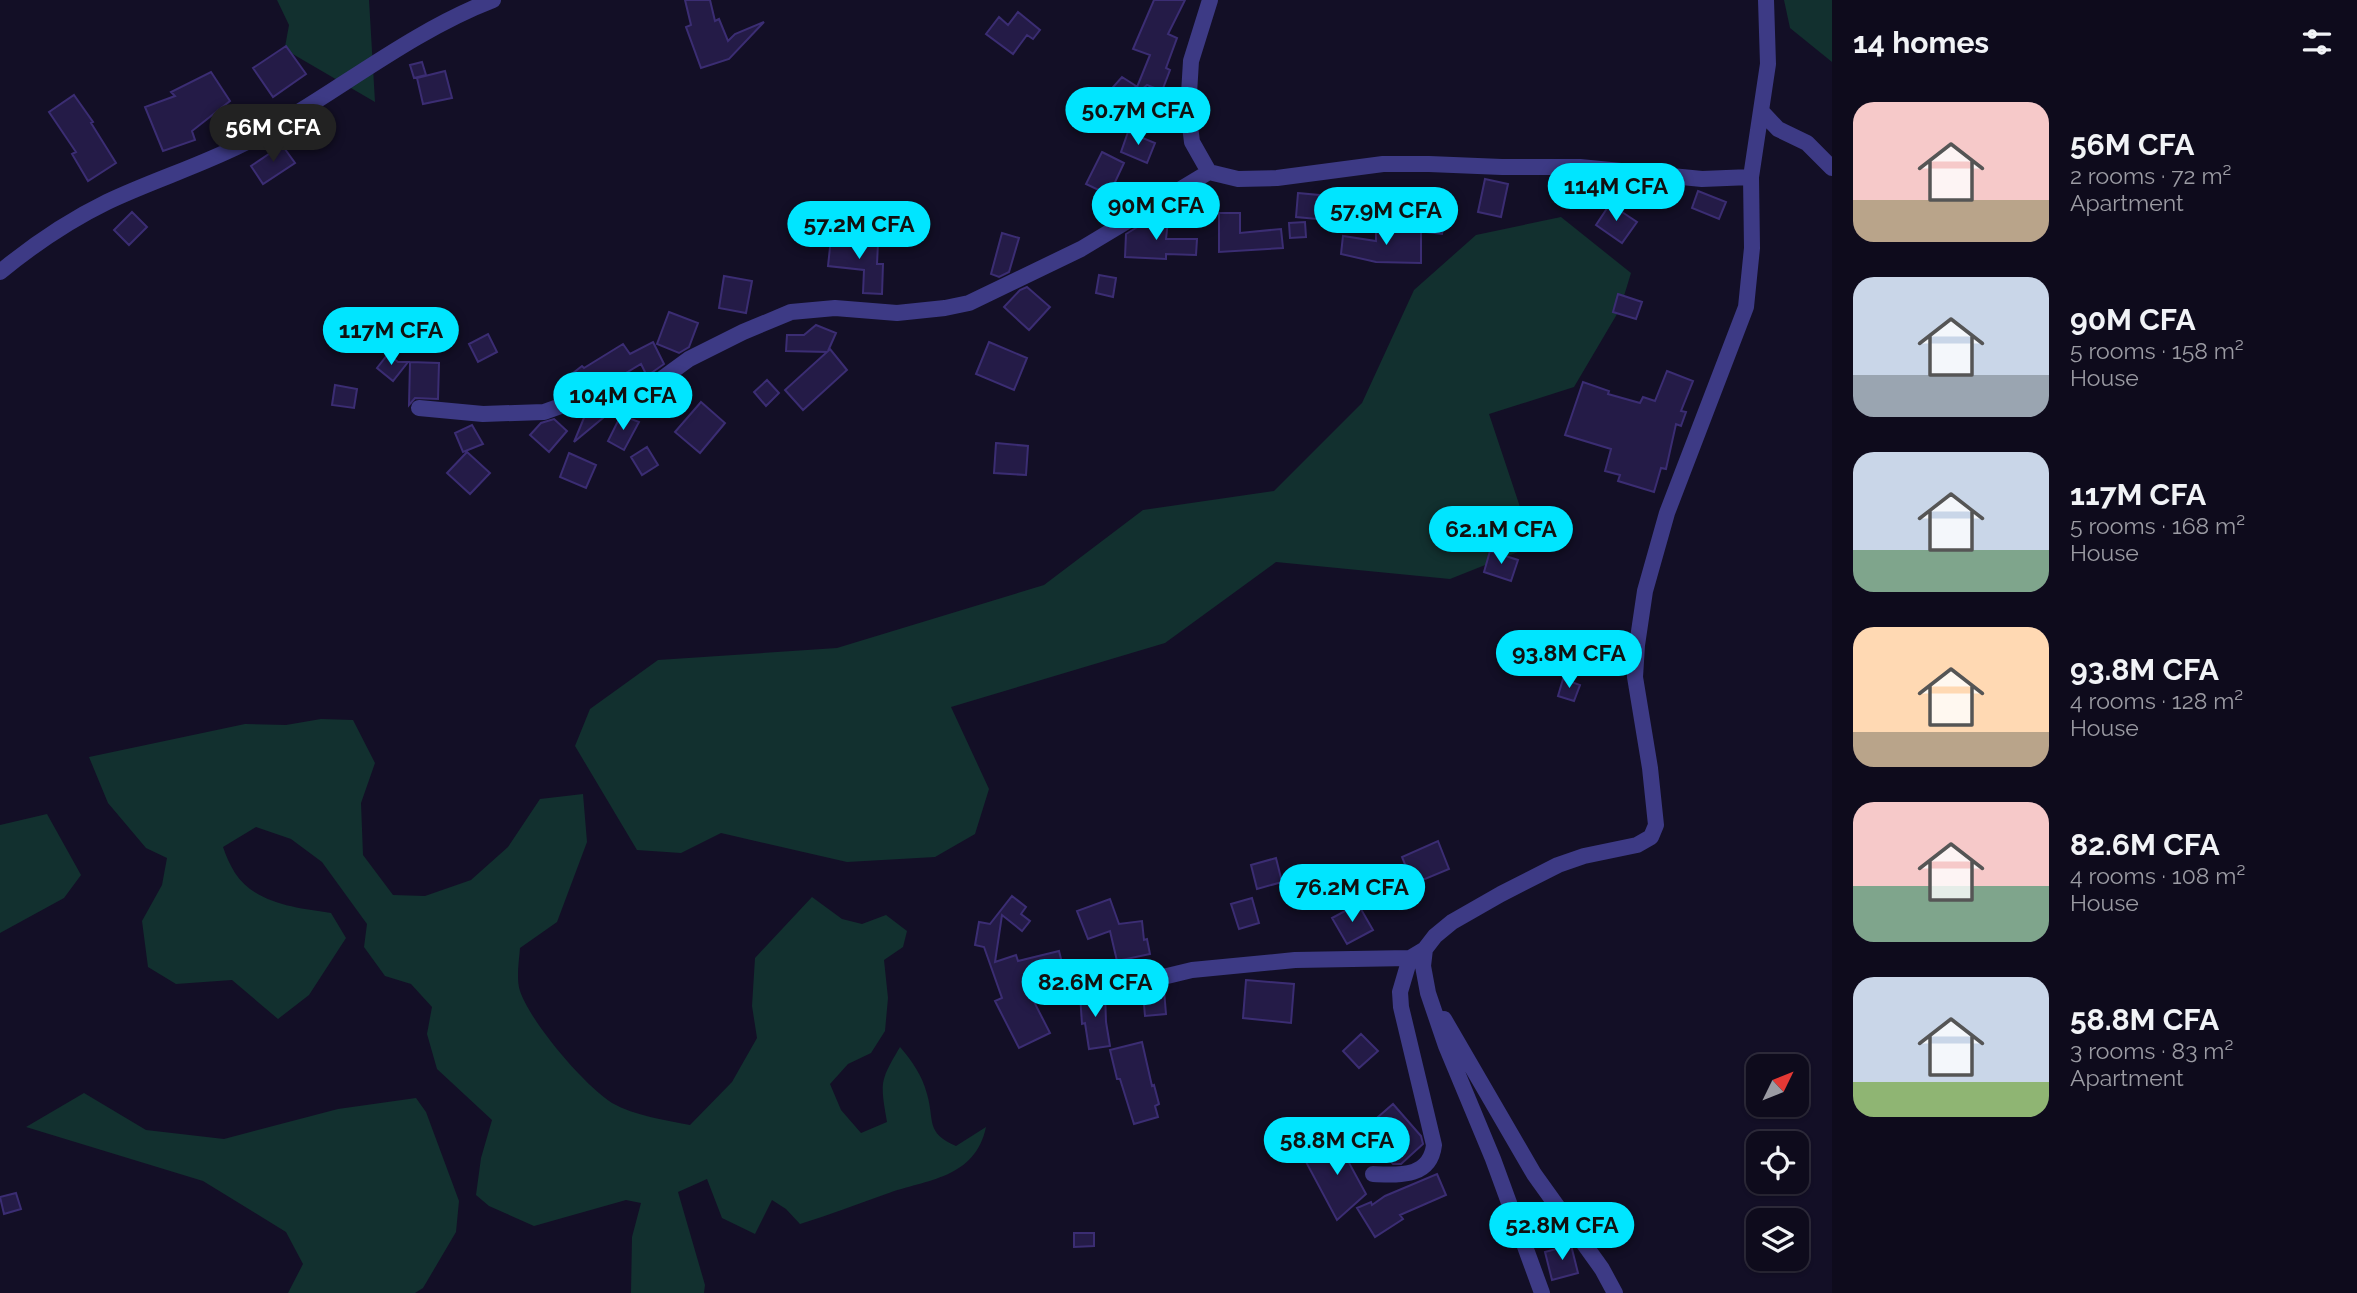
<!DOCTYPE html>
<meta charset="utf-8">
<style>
:root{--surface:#0e0b1c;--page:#171425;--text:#f1f3f6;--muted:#9b9ba3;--line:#2e2b3b;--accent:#00e5ff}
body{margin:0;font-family:Raleway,sans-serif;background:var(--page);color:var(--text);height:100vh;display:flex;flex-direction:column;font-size:26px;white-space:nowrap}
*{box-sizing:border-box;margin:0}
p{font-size:23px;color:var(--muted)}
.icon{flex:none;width:38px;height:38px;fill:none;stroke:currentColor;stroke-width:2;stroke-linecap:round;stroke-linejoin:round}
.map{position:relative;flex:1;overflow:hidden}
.panel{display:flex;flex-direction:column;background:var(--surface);width:525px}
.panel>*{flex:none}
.needle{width:46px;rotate:47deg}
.tools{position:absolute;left:1746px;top:1054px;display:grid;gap:14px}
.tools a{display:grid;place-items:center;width:63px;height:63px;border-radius:14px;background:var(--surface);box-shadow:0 2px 5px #0004,0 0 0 2px var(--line);font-size:35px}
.price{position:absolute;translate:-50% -60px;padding:0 16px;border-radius:24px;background:var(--accent);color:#111;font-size:23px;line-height:46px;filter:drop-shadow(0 2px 4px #0008)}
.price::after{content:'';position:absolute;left:50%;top:42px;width:21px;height:16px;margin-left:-10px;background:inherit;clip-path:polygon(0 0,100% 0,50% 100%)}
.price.on{background:#222;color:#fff}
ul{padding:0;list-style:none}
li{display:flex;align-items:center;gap:21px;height:175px;padding:0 21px}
li span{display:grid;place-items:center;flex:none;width:196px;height:140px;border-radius:21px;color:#555}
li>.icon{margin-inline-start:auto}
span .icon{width:84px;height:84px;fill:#fffc;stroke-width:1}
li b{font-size:30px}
h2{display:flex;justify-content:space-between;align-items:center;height:84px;padding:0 21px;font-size:30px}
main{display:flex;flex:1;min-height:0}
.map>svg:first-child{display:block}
.green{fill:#12302f}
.building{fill:#241b47;stroke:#3b2d73;stroke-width:2}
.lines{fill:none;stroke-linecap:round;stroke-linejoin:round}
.minor{stroke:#3d3a85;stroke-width:16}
</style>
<main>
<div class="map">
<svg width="1832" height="1293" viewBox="0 0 1832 1293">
<rect width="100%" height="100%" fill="#130f26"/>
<path class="green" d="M277,0H369L375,102L291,53L285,47L289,25Z
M1784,0H1832V62L1790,28Z
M1561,217L1631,273L1620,309L1574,387L1489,414L1533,546L1450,579L1276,562L1165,643L951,707L989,789L975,834L935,857L847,862L721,833L681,853L637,850L575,746L590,709L658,660L837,648L1044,585L1143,510L1274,491L1362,403L1414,290L1476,235Z
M321,719L353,720L375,763L361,803L363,855L393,895L425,896L471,880L508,847L540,799L583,794L587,842L557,922L520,948C519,961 516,979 520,991C531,1023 584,1085 612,1103C635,1116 665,1120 690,1125L732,1082L757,1038L752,1006L755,958L812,897L842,919L862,924L886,915L907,931L903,947L884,960L888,998L885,1031L871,1053L848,1064L830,1084L841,1110L861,1133L887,1122C880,1082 880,1081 900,1047C912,1061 922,1075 927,1094C935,1122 925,1132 956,1146L986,1127C975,1179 927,1179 886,1194C857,1204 829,1215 800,1224L786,1209L772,1200L755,1234L722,1218L707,1179L678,1192L705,1285L704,1293H631L632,1237L641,1203L626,1200L534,1226L489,1206L476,1195L481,1158L492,1120L437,1069L427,1034L432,1007L411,984L385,976L364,947L367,924L322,862L291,839L256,827L223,847C226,856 230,865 235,873C255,904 298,908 331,913L346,938L309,995L278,1019L232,980L176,984L148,967L142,921L162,885L167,858L146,848L108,803L89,757L245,724L286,725Z
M47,814L81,875L64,898L0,933V825Z
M84,1093L146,1130L224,1139L338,1109L416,1098L426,1112L459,1201L456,1232L423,1288L415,1293H288L303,1264L286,1232L203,1181L26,1127Z"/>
<path class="building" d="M685,0H710L715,21L719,19L728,41L735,34L764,22L729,59L701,68L686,27L691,25Z
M1154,0H1185L1168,34L1177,38L1166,68L1170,70L1162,91L1147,85L1133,97L1150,55L1133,49Z
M1018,12L1040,30L1033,39L1027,35L1013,54L986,34L999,17L1008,25Z
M286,46L306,74L273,97L253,68Z
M422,62L426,75L414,78L410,65Z
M445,71L452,98L423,104L417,78Z
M211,72L230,101L192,131L195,140L163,151L145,107L175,96L171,92Z
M1122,77L1136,86L1126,100L1128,101L1118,109L1106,95Z
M74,95L93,122L91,123L116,163L88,181L72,154L76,152L49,112Z
M1128,132L1155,143L1147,163L1121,152Z
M282,145L295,163L263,184L251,166Z
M1102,152L1124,163L1109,195L1086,184Z
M1485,179L1508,184L1501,217L1478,212Z
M1698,191L1726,202L1719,219L1692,208Z
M1298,193L1319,195L1317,219L1296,217Z
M1127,196L1132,206L1107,221L1101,211Z
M1610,204L1637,222L1622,243L1596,225Z
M1428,210L1446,213L1442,234L1425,232Z
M132,212L147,227L129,245L114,230Z
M1219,213H1240V233L1281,229L1283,248L1219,252Z
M1149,220L1168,221L1166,239H1197L1196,255L1166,254V259L1125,257L1126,234Z
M1305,222L1306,237L1290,238L1289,223Z
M1376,231H1421V263L1376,262L1341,254L1343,236L1376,241Z
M1002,233L1019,238L1009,272L999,277L991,274Z
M831,238L878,243L877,264H883L882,294L863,293L864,270L828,266Z
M1099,275L1116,278L1113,297L1096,293Z
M724,276L752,281L746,313L719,308Z
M1027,287L1050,307L1029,330L1004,307L1020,290Z
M1618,294L1642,302L1636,319L1613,312Z
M669,312L698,323L689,347L679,353L657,344Z
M816,325L836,333L828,351L830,349L847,370L803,410L785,390L827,352L786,351L787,335H804Z
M488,334L497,352L478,362L469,344Z
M653,342L664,364L647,376L641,364L606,385L594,383L578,389L568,377L582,366L584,368L623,344L630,354Z
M989,342L1027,358L1014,390L976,374Z
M388,354L398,362H408L393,381L377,368Z
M410,362L439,363L438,399L415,398L409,405Z
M1667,371L1693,381L1681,411L1686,412L1681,426L1676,424L1666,469L1661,468L1654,492L1618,481L1620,475L1605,471L1611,449L1565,435L1583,382L1609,391L1608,394L1640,403L1643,397L1655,401Z
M767,380L779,393L766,406L754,392Z
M335,385L357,389L354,408L332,405Z
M701,402L725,423L700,453L675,432Z
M597,404L610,412L574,442L588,408Z
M621,415L639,422L624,450L608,441Z
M554,419L567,431L549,452L530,435L541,423Z
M472,425L483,444L463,452L455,433Z
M996,443L1028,446L1026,475L994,473Z
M647,447L658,465L642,475L631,457Z
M467,452L490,473L470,494L447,473Z
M569,453L596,465L586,488L560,477Z
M1490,551L1518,560L1511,581L1484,572Z
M1563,679L1580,685L1574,701L1558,696Z
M1438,841L1449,869L1413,884L1402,857Z
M1276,858L1282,882L1257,889L1251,865Z
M1314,872L1323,896L1299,905L1290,880Z
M1410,881L1418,902L1400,909L1392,888Z
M1012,896L1026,907L1021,914L1030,921L1022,931L1002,915L995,962L1016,955L1018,961L1059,951L1067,983L1029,992L1050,1033L1019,1048L995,1001L1002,998L984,947L975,945L979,922L990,924Z
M1252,898L1259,923L1239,929L1231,904Z
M1110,899L1119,924L1142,921L1144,940L1147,939L1150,954L1117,961L1110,931L1088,939L1077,911Z
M1358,904L1373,930L1347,944L1332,918Z
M1246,980L1294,984L1291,1023L1243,1018Z
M1164,990L1166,1014L1145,1016L1143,993Z
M1105,992L1106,1022L1110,1046L1089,1049L1085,1023L1082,1024L1080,994Z
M1361,1034L1378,1051L1359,1068L1343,1051Z
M1142,1042L1152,1086L1154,1085L1159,1104L1155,1106L1158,1117L1134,1124L1120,1079H1117L1110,1050Z
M1393,1104L1421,1136L1423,1144L1401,1164H1393L1363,1130Z
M1345,1139H1349L1358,1156L1348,1161L1366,1194L1337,1220L1305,1160Z
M1437,1174L1446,1195L1400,1215L1403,1219L1375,1237L1357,1208L1371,1202L1372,1205L1385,1196Z
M16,1193L21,1209L4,1214L0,1197Z
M1074,1233H1094V1246L1074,1247Z
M1571,1245L1578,1273L1552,1280L1545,1252Z"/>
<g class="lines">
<path class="minor" d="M1762,112L1778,129L1807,143L1832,168
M1209,172L1238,179L1277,178L1383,164H1429L1502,167H1580L1702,179L1751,177
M0,272C33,245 68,221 107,202C153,180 203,165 249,141C330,98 407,33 493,0
M419,408L483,414L544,412L597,393L612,399L630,397L652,386L689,359L743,332L791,312L835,308L897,313L945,308L969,303L1081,249L1209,172L1192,142L1188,110L1191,61L1210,0
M1134,984L1192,970L1295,960L1410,958L1425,949
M1444,1019L1534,1174L1602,1269L1615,1293
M1373,1174C1399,1175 1430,1178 1434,1145L1401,1007L1400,992L1410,958
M1542,1293L1493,1159L1446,1046L1428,993L1423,966L1425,949L1435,936L1452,922L1501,894L1558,865L1584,856L1637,845L1651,837L1656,825L1650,768L1635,677L1637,645L1645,591L1667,513L1746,307L1752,248L1751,177L1768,64L1766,0"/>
</g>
</svg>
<div class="tools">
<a><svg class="needle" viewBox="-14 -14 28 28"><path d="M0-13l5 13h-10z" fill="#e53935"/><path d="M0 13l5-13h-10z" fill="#9b9ba3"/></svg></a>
<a><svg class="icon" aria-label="locate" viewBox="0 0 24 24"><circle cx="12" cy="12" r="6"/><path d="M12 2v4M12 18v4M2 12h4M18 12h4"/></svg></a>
<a><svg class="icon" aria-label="layers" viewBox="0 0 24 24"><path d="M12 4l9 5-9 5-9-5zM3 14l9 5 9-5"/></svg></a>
</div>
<b class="price" style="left:1138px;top:147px">50.7M CFA</b>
<b class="price on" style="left:273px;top:164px">56M CFA</b>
<b class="price" style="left:1616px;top:223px">114M CFA</b>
<b class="price" style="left:1156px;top:242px">90M CFA</b>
<b class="price" style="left:1386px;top:247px">57.9M CFA</b>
<b class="price" style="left:859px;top:261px">57.2M CFA</b>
<b class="price" style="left:391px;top:367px">117M CFA</b>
<b class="price" style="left:623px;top:432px">104M CFA</b>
<b class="price" style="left:1501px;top:566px">62.1M CFA</b>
<b class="price" style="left:1569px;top:690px">93.8M CFA</b>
<b class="price" style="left:1352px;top:924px">76.2M CFA</b>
<b class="price" style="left:1095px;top:1019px">82.6M CFA</b>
<b class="price" style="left:1337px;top:1177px">58.8M CFA</b>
<b class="price" style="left:1562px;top:1262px">52.8M CFA</b>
</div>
<section class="panel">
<h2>14 homes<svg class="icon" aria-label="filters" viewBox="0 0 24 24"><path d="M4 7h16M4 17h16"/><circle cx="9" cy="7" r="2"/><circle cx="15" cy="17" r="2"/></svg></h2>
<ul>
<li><span style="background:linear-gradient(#f6c9c9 70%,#b9a48a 0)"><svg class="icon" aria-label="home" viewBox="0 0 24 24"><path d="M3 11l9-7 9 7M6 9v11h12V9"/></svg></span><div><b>56M CFA</b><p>2 rooms · 72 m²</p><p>Apartment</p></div></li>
<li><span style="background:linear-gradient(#c9d6e8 70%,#9aa5b1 0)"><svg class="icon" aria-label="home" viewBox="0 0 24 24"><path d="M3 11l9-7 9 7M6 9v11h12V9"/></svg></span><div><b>90M CFA</b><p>5 rooms · 158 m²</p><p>House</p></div></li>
<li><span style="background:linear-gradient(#c9d6e8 70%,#7fa58c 0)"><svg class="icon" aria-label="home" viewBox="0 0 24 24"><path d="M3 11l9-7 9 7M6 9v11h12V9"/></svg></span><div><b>117M CFA</b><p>5 rooms · 168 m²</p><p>House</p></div></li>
<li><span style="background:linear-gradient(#ffd9b3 75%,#b9a48a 0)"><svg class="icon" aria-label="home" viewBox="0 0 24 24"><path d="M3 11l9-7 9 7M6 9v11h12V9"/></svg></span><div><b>93.8M CFA</b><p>4 rooms · 128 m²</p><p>House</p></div></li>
<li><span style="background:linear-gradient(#f6c9c9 60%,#7fa58c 0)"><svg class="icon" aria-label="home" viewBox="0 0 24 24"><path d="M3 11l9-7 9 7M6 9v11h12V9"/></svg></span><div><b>82.6M CFA</b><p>4 rooms · 108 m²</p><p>House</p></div></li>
<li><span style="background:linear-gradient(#c9d6e8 75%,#8fb573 0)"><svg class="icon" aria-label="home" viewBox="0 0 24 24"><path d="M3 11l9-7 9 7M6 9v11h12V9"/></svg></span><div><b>58.8M CFA</b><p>3 rooms · 83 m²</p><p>Apartment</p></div></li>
</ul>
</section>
</main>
